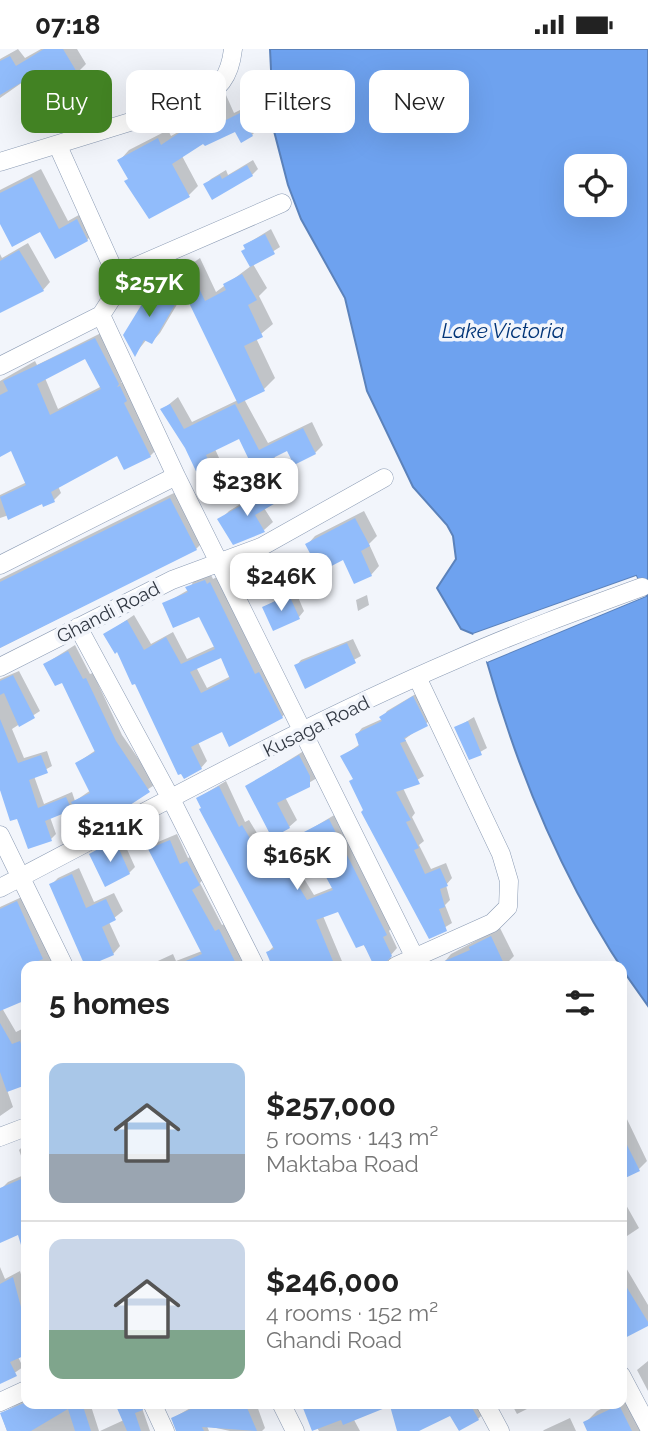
<!DOCTYPE html>
<meta charset="utf-8">
<style>
:root{--surface:#fff;--page:#f2f2f2;--text:#222;--muted:#767676;--line:#e0e0e0;--accent:#428223}
body{margin:0;font-family:Raleway,sans-serif;background:var(--page);color:var(--text);height:100vh;display:flex;flex-direction:column;font-size:26px;white-space:nowrap}
*{box-sizing:border-box;margin:0}
p{font-size:23px;color:var(--muted)}
.icon{flex:none;width:38px;height:38px;fill:none;stroke:currentColor;stroke-width:2;stroke-linecap:round;stroke-linejoin:round}
.map{position:relative;flex:1;overflow:hidden}
.sheet{position:absolute;left:21px;top:912px;width:606px;height:448px;display:flex;flex-direction:column;background:var(--surface);border-radius:14px;box-shadow:0 7px 28px #0002}
.sheet>*{flex:none}
.hud{position:absolute;left:21px;top:21px;width:607px;height:63px;display:flex;gap:14px}
.tools{position:absolute;left:564px;top:105px;display:grid;gap:14px}
.tools a{display:grid;place-items:center;width:63px;height:63px;border-radius:14px;background:var(--surface);box-shadow:0 7px 28px #0002;font-size:35px}
.price{position:absolute;translate:-50% -60px;padding:0 16px;border-radius:14px;background:#fff;color:#222;font-size:23px;line-height:46px;filter:drop-shadow(0 2px 4px #0008)}
.price::after{content:'';position:absolute;left:50%;top:42px;width:21px;height:16px;margin-left:-10px;background:inherit;clip-path:polygon(0 0,100% 0,50% 100%)}
.price.current{background:var(--accent);color:#fff}
ul{padding:0;list-style:none}
li{display:flex;align-items:center;gap:21px;height:175px;padding:0 28px}
li+li{border-top:2px solid var(--line)}
li span{display:grid;place-items:center;flex:none;width:196px;height:140px;border-radius:14px;color:#555}
li>.icon{margin-inline-start:auto}
span .icon{width:84px;height:84px;fill:#fffc;stroke-width:1}
li b{font-size:30px}
h2{display:flex;justify-content:space-between;align-items:center;height:84px;padding:0 28px;font-size:30px}
.chip{padding:0 24px;border-radius:14px;background:var(--surface);box-shadow:0 7px 28px #0002;font-size:24px;line-height:63px}
.chip.current{background:var(--accent);color:#fff}
.status{display:flex;justify-content:space-between;align-items:center;height:49px;padding:0 35px;background:var(--surface);direction:ltr}
.status svg{height:19px;fill:currentColor}
.map>svg:first-child{display:block}
.water{fill:#6ea2ef;stroke:#5b82bb;stroke-width:2;fill-rule:evenodd}
.pier{fill:#f2f5fb}
.shadow{fill:#0003;fill-rule:evenodd}
.building{fill:#91bcfb;fill-rule:evenodd}
.lines{fill:none;stroke-linecap:round;stroke-linejoin:round}
.minor-casing{stroke:#8b9bb4;stroke-width:19}
.minor{stroke:#fff;stroke-width:18}
.labels{text-anchor:middle;dominant-baseline:central;stroke-width:7;stroke-linejoin:round;paint-order:stroke}
.street-label{font-size:19px;fill:#303742;stroke:#f2f5fb}
.water-label{font-size:21px;font-style:italic;fill:#023578;stroke:#f2f5fb}
</style>
<div class="status"><b>07:18</b><svg viewBox="0 0 49 12"><path d="M0 12V9h3v3zM5 12V6h3v6zM10 12V3h3v9zM15 12V0h3v12zM26 1h20v11H26zM47 4h2v5h-2z"/></svg></div>
<div class="map">
<svg width="648" height="1382" viewBox="0 0 648 1382">
<rect width="100%" height="100%" fill="#f2f5fb"/>
<path class="water" d="M270,0H648V957C573,855 521,734 487,613L646,547L636,527L473,585L461,580L437,539L456,510L453,487L447,476L413,438L367,342L345,249L301,170L288,136L274,82ZM576,117H614V156H576Z"/>
<path class="pier" d="M636,527L646,547L487,613L486,609L642,545L639,540L634,531L475,588L473,585Z"/>
<path class="shadow" d="M18,0L25,9L41,0H77L86,15L77,24L43,19L0,49V10Z
M226,46L234,64L250,56L262,76L252,86L235,81L204,92L182,107L198,137L189,146L130,129L120,111L129,101L168,81L171,87L180,82L176,72L185,62Z
M253,111L258,120L252,126L213,149L205,136L211,130L226,121L228,126Z
M41,120L68,172L86,162L96,182L87,191L0,171V141Z
M271,180L280,198L253,215L267,239L259,247L273,275L256,289L275,329L264,340L244,350L268,394L312,373L323,396L315,404L288,400L274,407L282,425L271,435L281,431L287,442L264,459L273,473L264,481L220,471L229,462L265,440L240,388L215,400L224,420L204,435L186,399L162,361L178,348L192,373L238,351L177,225L200,209L216,243L251,217L245,196Z
M28,194L50,233L43,241L0,262V205L2,209Z
M163,229L185,242L160,284L152,293L147,290L135,305L154,238Z
M103,283L125,327L121,334L127,331L157,400L150,407L118,404L58,437L61,444L54,451L0,469V446L27,433L12,400L0,406V332L35,312L37,316ZM86,307L102,337L58,360L45,329Z
M180,441L205,491L196,500L0,599V530Z
M364,462L377,487L369,495L379,517L371,526L343,509L307,496L315,487Z
M211,526L213,530L217,528L261,620L266,618L288,661L282,668L223,680L198,693L207,712L201,719L106,585L134,566L151,595L173,583L187,610L215,597L200,566L164,555L188,541L194,532ZM221,607L231,627L207,639L196,618Z
M295,541L304,562L299,568L264,558Z
M367,546L369,556L358,562L356,551Z
M353,590L361,607L306,637L296,617L301,611Z
M75,596L90,625L93,624L122,686L156,735L100,771L74,756L50,768L56,785L51,790L0,741V630L19,622L40,662L12,680L24,709L47,702L52,717L34,727L44,755L72,743L75,752L91,741L77,714L96,701L62,631L45,615Z
M419,643L432,670L405,690L424,727L403,739L415,764L412,768L424,792L419,796L431,820L446,814L452,829L446,836L450,851L445,856L452,874L429,888L365,761L355,729L342,708L360,695L357,685L362,679L382,670L387,662Z
M474,668L487,699L470,709L456,679Z
M307,700L317,729L285,748L297,771L289,778L247,737Z
M226,732L245,773L249,771L275,814L292,810L314,846L334,838L304,784L336,765L392,878L389,882L397,899L390,907L393,917H378L339,860L323,867L344,917H274L268,903L274,897L201,761L203,758L198,749Z
M177,785L188,809L194,806L206,827L200,834L222,876L227,874L251,917H147L173,905L176,912L202,902L150,800L158,793Z
M121,787L135,818L129,824L91,806Z
M79,819L94,853L114,844L123,862L109,873L120,897L113,905L51,836L58,829Z
M24,847L55,917H26V949L2,959L16,983L26,978V1034L7,1041L13,1058L0,1067V858Z
M500,879L514,907L504,917H441L451,905Z
M625,1066L647,1112L638,1121L621,1129V1068Z
M26,1094V1121L19,1101Z
M26,1125V1195L23,1196L19,1184L0,1192V1141L8,1133Z
M621,1147L639,1179L621,1191Z
M622,1212L648,1256V1275L621,1283Z
M0,1218L5,1230L20,1222L26,1242V1304L18,1308L23,1318L0,1334Z
M648,1312V1342L637,1321Z
M632,1346L648,1382H589L585,1374L597,1362L613,1354H621V1350Z
M26,1350V1354H90L99,1382H7L1,1365Z
M117,1354H147L142,1359L150,1382H100L124,1371Z
M199,1354H256L265,1379L262,1382H230L207,1377L209,1382H177L173,1369Z
M302,1354L353,1369L360,1382H319Z
M391,1354H480L485,1363L478,1370L451,1364L418,1382H399Z
M511,1354H539L517,1365Z
M570,1369L576,1382H543L544,1381Z"/>
<path class="building" d="M44,0H63L78,25L54,39L43,21L0,46V12L10,7L16,17Z
M216,54L224,72L240,64L253,87L241,94L235,83L205,97L203,95L172,115L190,148L149,170L124,132L128,130L117,111L158,89L161,96L179,84L173,72L199,64Z
M247,116L253,127L212,151L203,135L220,126L222,130Z
M32,128L59,180L77,170L88,192L55,210L40,183L12,198L0,175V144Z
M265,185L275,205L250,218L241,202L245,200L243,196Z
M19,201L44,242L0,264V212Z
M189,218L205,252L226,241L223,235L242,225L257,251L248,256L263,288L244,297L265,342L238,355L175,225Z
M153,237L177,252L152,295L144,291L135,308L123,286Z
M95,289L119,335L117,338L120,337L127,352L124,354L151,408L124,421L117,407L51,443L55,453L43,458L42,455L8,471L0,448L26,436L11,402L0,408V346L8,342L3,332ZM85,310L101,340L50,366L37,335Z
M170,355L184,380L235,355L259,401L303,379L316,405L294,416L287,402L265,413L275,434L263,440L239,390L206,406L217,430L203,437L185,399L160,360Z
M272,439L279,452L255,466L265,483L233,496L217,470Z
M170,449L197,501L0,599V533Z
M355,469L370,497L361,502L372,527L354,535L343,511L320,523L305,495Z
M205,531L207,535L210,533L255,625L259,623L283,669L229,698L222,683L191,698L202,720L184,730L181,725L178,726L135,635L132,636L117,603L115,605L103,585L127,571L144,601L166,588L181,615L215,600L199,568L173,579L162,554L188,543L185,538ZM221,609L230,630L201,644L190,623Z
M289,546L300,570L273,582L262,558Z
M347,594L356,614L305,640L294,616Z
M68,602L83,630L86,629L116,692L150,743L130,756L99,768L102,773L84,782L71,753L90,744L75,714L95,703L62,634L55,637L43,615Z
M13,626L35,669L19,678L4,644L0,646V632Z
M413,647L428,677L404,689L406,692L400,694L420,735L396,743L411,771L406,773L419,799L414,801L425,825L440,819L448,837L440,840L445,858L439,860L447,882L429,890L361,763L363,761L349,732L353,730L340,707L359,697L355,685L382,672L379,668Z
M0,670L18,714L41,706L48,724L29,731L38,759L66,748L72,761L45,772L52,792L28,800L17,770L10,772L0,741Z
M468,672L482,706L469,711L454,678Z
M299,706L310,727V738L277,754L290,779L272,789L245,737Z
M219,737L239,778L242,776L268,819L285,815L307,851L333,841L302,784L329,770L387,886L383,888L392,907L386,913L374,917L364,896L356,899L338,863L316,871L335,917H272L266,903L274,900L199,760L201,759L196,749Z
M115,791L130,825L105,838L89,805Z
M170,791L180,815L187,812L200,836L192,841L215,882L219,880L237,917H174L202,905L148,800Z
M72,825L86,859L106,850L116,871L102,878L114,906L88,917H85L49,835Z
M17,852L43,910L26,917V951L0,962V860Z
M491,887L505,917H433L470,901L469,898Z
M0,974L12,995L20,992L26,1010V1036L7,1043L0,1023Z
M621,1084L640,1122L621,1131Z
M26,1128V1206H24L18,1186L0,1194V1139Z
M13,1228L26,1277V1306L10,1313L17,1327L0,1335V1235Z
M621,1229L648,1273V1277L621,1291Z
M24,1354H82L91,1382H75L68,1360L31,1382H7L0,1364Z
M141,1354L143,1361L135,1364L141,1382H127L116,1357Z
M204,1354H245L257,1382L202,1378L204,1382H176L171,1369Z
M301,1354H474L471,1357L479,1371L459,1382L450,1367L419,1382H397L390,1357L343,1376L341,1371L312,1382Z
M619,1356L632,1382H587L583,1373Z"/>
<g class="lines">
<g class="minor-casing">
<path id="minor" d="M0,113L195,53C219,41 230,28 233,0
M116,226L282,154
M101,266L176,427L419,917
M0,317L101,266L112,249L116,226L58,97
M0,516L176,427
M78,578L171,750L255,917
M0,618L172,531L261,498L384,429
M0,786L64,917
M0,839C150,761 299,678 455,611C516,584 579,561 642,538
M396,917L492,874L508,858L509,832L501,805L417,628
M0,1088L26,1078
M621,1326L648,1377
M0,1353L26,1341
M152,1354L165,1382
M281,1354L295,1382
M485,1354L500,1382"/>
</g>
<use href="#minor" class="minor"/>
</g>
<g class="labels">
<g class="street-label">
<text transform="translate(108 563) rotate(-27)">Ghandi Road</text>
<text transform="translate(316 677) rotate(-26)">Kusaga Road</text>
</g>
<g class="water-label">
<text x="503" y="281">Lake Victoria</text>
</g>
</g>
</svg>
<div class="tools">
<a><svg class="icon" aria-label="locate" viewBox="0 0 24 24"><circle cx="12" cy="12" r="6"/><path d="M12 2v4M12 18v4M2 12h4M18 12h4"/></svg></a>
</div>
<b class="price current" style="left:149px;top:270px">$257K</b>
<b class="price" style="left:247px;top:469px">$238K</b>
<b class="price" style="left:281px;top:564px">$246K</b>
<b class="price" style="left:110px;top:815px">$211K</b>
<b class="price" style="left:297px;top:843px">$165K</b>
<div class="hud">
<a class="chip current">Buy</a>
<a class="chip">Rent</a>
<a class="chip">Filters</a>
<a class="chip">New</a>
</div>
<section class="sheet">
<h2>5 homes<svg class="icon" aria-label="filters" viewBox="0 0 24 24"><path d="M4 7h16M4 17h16"/><circle cx="9" cy="7" r="2"/><circle cx="15" cy="17" r="2"/></svg></h2>
<ul>
<li><span style="background:linear-gradient(#a9c7e8 65%,#9aa5b1 0)"><svg class="icon" aria-label="home" viewBox="0 0 24 24"><path d="M3 11l9-7 9 7M6 9v11h12V9"/></svg></span><div><b>$257,000</b><p>5 rooms · 143 m²</p><p>Maktaba Road</p></div></li>
<li><span style="background:linear-gradient(#c9d6e8 65%,#7fa58c 0)"><svg class="icon" aria-label="home" viewBox="0 0 24 24"><path d="M3 11l9-7 9 7M6 9v11h12V9"/></svg></span><div><b>$246,000</b><p>4 rooms · 152 m²</p><p>Ghandi Road</p></div></li>
</ul>
</section>
</div>
